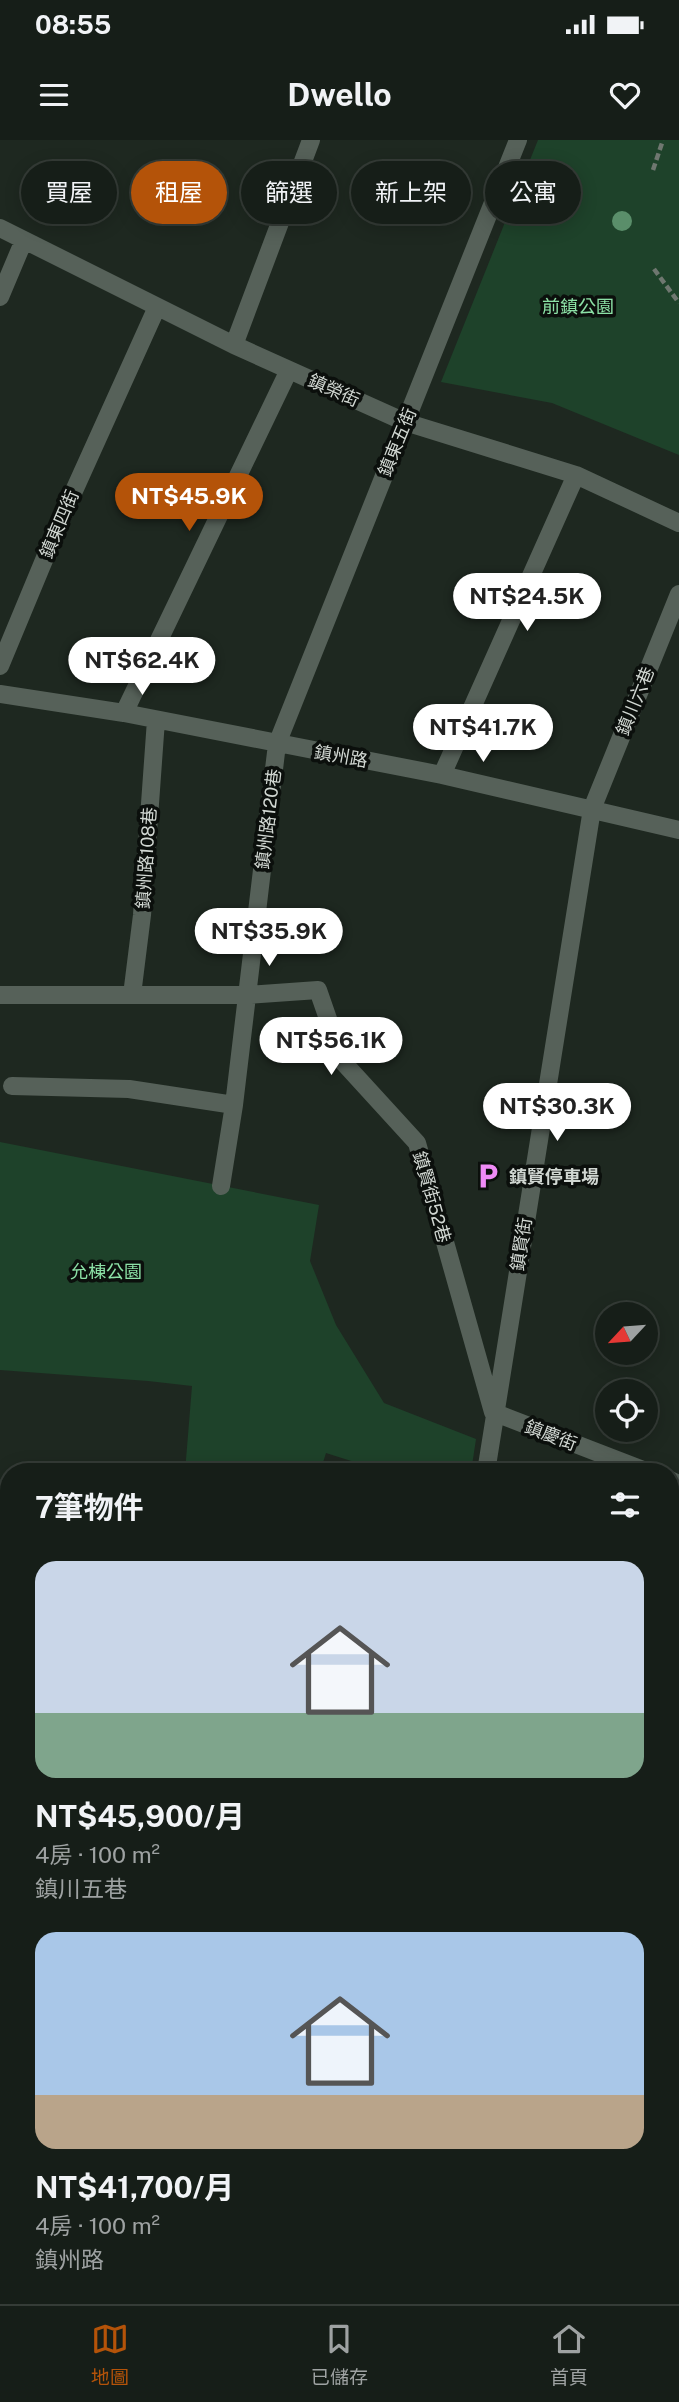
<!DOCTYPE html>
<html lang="zh-TW">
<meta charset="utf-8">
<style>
:root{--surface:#161e18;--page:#232b25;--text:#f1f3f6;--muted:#9ea2a2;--line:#353c37;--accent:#b45309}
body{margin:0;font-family:"Public Sans","Noto Sans TC",sans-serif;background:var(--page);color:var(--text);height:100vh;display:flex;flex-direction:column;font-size:26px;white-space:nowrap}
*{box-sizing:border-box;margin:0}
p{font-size:23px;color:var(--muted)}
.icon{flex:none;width:38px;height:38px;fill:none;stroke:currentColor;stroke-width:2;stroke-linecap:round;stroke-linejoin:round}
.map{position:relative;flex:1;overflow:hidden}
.panel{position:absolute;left:0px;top:1323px;width:679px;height:842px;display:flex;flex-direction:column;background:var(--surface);border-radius:28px 28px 0 0;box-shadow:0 4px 18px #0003,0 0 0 2px var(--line)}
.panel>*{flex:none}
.top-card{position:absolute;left:21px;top:21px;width:637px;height:63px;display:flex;gap:14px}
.needle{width:46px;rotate:244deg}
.tools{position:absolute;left:595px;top:1162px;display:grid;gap:14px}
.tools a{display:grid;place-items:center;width:63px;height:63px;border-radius:50%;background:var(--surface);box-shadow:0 4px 18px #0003,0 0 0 2px var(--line);font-size:35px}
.price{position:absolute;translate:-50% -60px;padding:0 16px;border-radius:24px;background:#fff;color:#222;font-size:23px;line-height:46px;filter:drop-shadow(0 2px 4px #0008)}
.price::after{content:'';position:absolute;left:50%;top:42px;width:21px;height:16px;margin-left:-10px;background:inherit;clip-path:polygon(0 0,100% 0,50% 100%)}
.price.active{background:var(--accent);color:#fff}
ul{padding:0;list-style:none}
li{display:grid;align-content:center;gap:14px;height:371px;padding:0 35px}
li span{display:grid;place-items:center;height:217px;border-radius:21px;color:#555}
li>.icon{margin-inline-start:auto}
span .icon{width:126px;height:126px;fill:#fffc;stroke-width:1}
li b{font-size:30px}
h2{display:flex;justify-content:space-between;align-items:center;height:84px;padding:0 35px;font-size:30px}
.tag{padding:0 24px;border-radius:32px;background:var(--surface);box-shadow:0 4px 18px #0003,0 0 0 2px var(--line);font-size:24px;line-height:63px}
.tag.active{background:var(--accent);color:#fff}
.status{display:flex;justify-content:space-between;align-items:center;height:49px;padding:0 35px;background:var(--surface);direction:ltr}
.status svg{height:19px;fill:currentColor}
header{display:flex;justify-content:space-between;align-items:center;height:91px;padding:0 35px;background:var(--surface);font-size:32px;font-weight:700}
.menu{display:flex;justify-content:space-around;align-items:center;height:98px;border-top:2px solid var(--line);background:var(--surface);font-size:19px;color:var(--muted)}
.menu a{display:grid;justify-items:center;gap:4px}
.menu .active{color:var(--accent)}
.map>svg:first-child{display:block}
.green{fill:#1e422a}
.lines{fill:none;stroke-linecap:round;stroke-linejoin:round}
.path{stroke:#6f7770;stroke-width:4.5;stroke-dasharray:7 3.5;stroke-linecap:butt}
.minor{stroke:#566159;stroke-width:18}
.tree{fill:#5a8e6a}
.labels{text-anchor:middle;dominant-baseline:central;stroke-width:7;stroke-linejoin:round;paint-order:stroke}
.park-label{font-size:18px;fill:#8ce1a6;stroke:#0b0f0c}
.street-label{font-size:18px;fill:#d1d7d2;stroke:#0b0f0c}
.poi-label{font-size:18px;font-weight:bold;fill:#d1d7d2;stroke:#0b0f0c;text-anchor:start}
</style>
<div class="status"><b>08:55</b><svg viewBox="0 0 49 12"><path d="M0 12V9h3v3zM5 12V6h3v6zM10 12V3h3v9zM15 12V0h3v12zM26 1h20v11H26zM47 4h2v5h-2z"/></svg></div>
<header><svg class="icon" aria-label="menu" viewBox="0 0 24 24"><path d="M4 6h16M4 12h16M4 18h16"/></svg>Dwello<svg class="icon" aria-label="heart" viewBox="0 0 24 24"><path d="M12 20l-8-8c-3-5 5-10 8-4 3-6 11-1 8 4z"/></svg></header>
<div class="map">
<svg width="679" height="2164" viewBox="0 0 679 2164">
<rect width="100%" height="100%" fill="#1e2820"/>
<path class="green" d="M538,0H679V315L552,263L441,242Z
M0,1002L319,1065L310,1121L336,1185L384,1263L476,1299L471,1332H386L326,1313L320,1332H185L192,1246L148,1241L0,1230Z
M9,1549V1710L0,1713V1552Z"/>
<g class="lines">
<path class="path" d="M653,30L663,0
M525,51L562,62
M654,129L679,163"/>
<path class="minor" d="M0,88L234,205L405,282L576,335L679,383
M0,157L24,100
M234,205L311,0
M0,526L59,384L157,167
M0,554L124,573L442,635L679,690
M124,573L289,230
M442,635L576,335
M0,855H247L318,850L343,922L417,1003L493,1272L648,1332
M132,855L142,775L156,580
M12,946L129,949L234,965
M221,1046L234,965L277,604L518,0
M486,1332L592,669L679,454
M670,1340L679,1344
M0,1357L9,1360
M0,1383L9,1381
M0,1528L9,1527
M0,1822L9,1821
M670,1934L679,1938
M670,2083L679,2051
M380,2156L401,2164
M653,2164L655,2156"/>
</g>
<circle class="tree" cx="622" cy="81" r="10"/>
<defs>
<g id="parking-bare" transform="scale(2.1)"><path d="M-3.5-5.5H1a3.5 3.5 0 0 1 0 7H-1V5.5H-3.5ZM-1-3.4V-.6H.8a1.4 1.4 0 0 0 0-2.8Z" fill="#ef8bf6" stroke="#0b0f0c" stroke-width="2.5" paint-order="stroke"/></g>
</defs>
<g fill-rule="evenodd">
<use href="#parking-bare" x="488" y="1036"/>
</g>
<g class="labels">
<g class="park-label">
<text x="578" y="166">前鎮公園</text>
<text x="106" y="1131">允棟公園</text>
</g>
<g class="street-label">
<text transform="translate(334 250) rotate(24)">鎮榮街</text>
<text transform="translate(397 302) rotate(-68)">鎮東五街</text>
<text transform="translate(59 384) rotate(-67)">鎮東四街</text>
<text transform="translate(635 561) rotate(-68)">鎮川六巷</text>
<text transform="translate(341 616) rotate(10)">鎮州路</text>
<text transform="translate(268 679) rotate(-83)">鎮州路120巷</text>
<text transform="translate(146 718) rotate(-86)">鎮州路108巷</text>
<text transform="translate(432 1057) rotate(74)">鎮賢街52巷</text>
<text transform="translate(521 1104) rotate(-81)">鎮賢街</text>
<text transform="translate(551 1295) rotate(21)">鎮慶街</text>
</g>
<g class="poi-label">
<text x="509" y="1036">鎮賢停車場</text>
</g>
</g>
</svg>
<div class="tools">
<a><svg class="needle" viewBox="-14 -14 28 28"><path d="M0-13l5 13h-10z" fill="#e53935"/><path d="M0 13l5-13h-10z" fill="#9ea2a2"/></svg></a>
<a><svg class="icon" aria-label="locate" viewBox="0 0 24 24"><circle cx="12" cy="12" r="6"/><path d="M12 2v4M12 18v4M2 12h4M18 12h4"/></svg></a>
</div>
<b class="price active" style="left:189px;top:393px">NT$45.9K</b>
<b class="price" style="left:527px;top:493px">NT$24.5K</b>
<b class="price" style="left:142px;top:557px">NT$62.4K</b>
<b class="price" style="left:483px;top:624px">NT$41.7K</b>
<b class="price" style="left:269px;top:828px">NT$35.9K</b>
<b class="price" style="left:331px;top:937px">NT$56.1K</b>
<b class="price" style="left:557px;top:1003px">NT$30.3K</b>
<div class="top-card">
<a class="tag">買屋</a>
<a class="tag active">租屋</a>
<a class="tag">篩選</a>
<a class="tag">新上架</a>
<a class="tag">公寓</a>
</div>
<section class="panel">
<h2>7筆物件<svg class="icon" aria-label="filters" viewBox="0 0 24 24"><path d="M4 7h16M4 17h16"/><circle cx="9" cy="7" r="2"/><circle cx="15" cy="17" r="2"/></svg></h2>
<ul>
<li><span style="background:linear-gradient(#c9d6e8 70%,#7fa58c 0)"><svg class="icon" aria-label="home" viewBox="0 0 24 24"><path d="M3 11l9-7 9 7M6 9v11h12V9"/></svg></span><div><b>NT$45,900/月</b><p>4房 · 100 m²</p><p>鎮川五巷</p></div></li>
<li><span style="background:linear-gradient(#a9c7e8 75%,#b9a48a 0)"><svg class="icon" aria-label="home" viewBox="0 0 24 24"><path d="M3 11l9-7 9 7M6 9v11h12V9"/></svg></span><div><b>NT$41,700/月</b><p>4房 · 100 m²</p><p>鎮州路</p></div></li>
</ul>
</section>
</div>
<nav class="menu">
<a class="active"><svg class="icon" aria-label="map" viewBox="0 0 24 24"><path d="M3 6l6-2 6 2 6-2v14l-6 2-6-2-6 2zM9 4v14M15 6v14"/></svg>地圖</a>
<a><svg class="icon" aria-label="saved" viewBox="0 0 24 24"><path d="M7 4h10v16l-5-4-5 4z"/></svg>已儲存</a>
<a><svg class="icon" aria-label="home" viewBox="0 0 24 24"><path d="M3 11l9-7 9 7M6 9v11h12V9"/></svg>首頁</a>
</nav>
